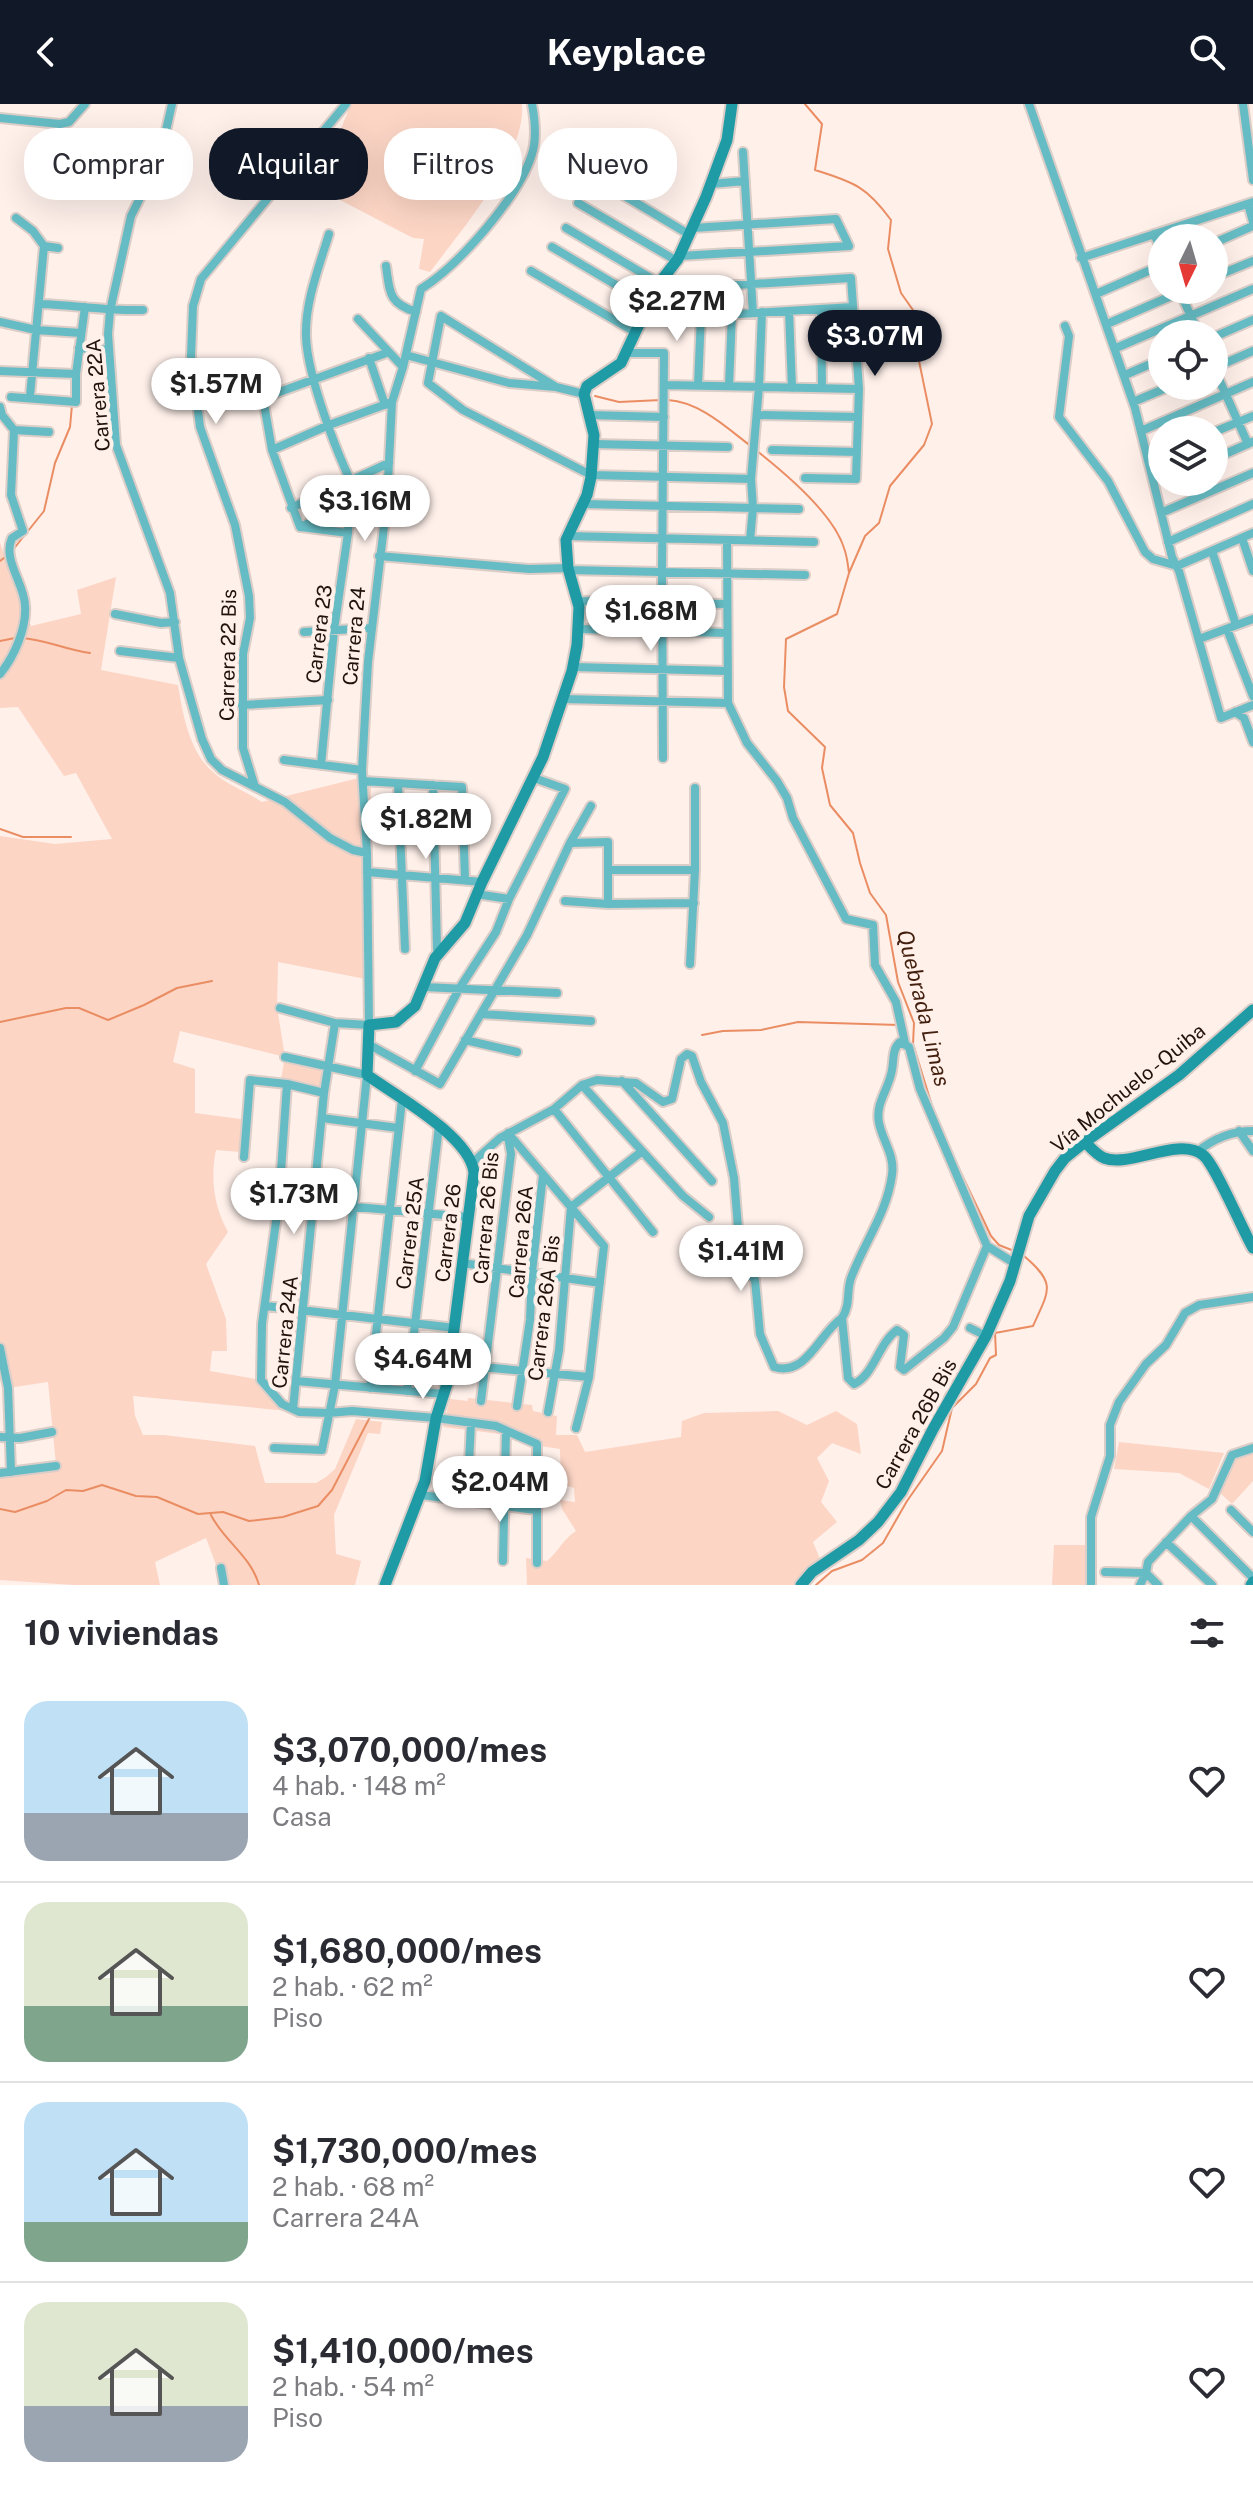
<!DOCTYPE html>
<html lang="es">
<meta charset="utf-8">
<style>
:root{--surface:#fff;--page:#f2f2f3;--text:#2b2b33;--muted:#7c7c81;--line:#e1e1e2;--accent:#111827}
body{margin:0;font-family:"Public Sans",sans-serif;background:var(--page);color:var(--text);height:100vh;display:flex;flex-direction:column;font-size:30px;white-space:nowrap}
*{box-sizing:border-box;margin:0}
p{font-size:26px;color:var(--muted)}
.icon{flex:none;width:44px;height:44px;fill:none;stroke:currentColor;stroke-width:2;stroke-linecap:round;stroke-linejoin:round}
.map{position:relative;height:1481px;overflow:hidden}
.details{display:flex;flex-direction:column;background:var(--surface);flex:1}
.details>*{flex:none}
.hud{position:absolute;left:24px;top:24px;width:800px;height:72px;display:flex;gap:16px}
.needle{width:52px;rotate:185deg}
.buttons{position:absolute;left:1148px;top:120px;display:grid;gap:16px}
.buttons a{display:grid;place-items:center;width:80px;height:80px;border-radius:50%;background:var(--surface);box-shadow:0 8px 32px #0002;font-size:40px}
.price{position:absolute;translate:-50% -68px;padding:0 18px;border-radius:28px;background:#fff;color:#222;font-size:26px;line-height:52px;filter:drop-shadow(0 2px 4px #0008)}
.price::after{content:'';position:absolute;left:50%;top:48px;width:24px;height:18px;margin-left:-12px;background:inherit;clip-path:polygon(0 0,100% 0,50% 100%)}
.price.on{background:var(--accent);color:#fff}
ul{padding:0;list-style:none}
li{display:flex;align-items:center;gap:24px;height:200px;padding:0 24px}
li+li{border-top:2px solid var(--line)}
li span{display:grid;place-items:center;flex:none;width:224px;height:160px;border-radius:24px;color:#555}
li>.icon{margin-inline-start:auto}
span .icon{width:96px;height:96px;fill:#fffc;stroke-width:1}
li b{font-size:34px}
h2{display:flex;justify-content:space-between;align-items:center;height:96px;padding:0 24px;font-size:34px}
.pill{padding:0 28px;border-radius:32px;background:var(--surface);box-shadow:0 8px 32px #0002;font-size:28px;line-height:72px}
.pill.on{background:var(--accent);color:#fff}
header{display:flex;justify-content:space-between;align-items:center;height:104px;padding:0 24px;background:var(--accent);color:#fff;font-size:36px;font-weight:700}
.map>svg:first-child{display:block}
.green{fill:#fcd5c5}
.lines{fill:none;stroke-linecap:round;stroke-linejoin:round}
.stream{stroke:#ea8d63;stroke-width:2}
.street-casing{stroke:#dbcdc7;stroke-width:12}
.secondary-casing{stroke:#dbcdc7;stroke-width:15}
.street{stroke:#66bcc4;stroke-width:8}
.secondary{stroke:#1f9ba6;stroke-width:11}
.labels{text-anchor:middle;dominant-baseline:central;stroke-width:8;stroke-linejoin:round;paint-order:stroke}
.street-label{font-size:20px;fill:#20130e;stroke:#fff0ea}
.water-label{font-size:22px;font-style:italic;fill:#431f0e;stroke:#fff0ea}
</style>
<header><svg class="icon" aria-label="back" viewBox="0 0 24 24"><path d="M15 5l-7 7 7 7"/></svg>Keyplace<svg class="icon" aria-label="search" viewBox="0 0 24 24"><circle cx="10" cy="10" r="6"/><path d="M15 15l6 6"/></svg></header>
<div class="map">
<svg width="1253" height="1481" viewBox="0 0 1253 1481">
<rect width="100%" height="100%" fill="#fff0ea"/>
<path class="green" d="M351,0H522C527,50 460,128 430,168L419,165L424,135L413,134L317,84Z
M0,439L31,522L81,510L77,486L116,473L101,566L178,581C183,611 189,647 213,668C227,681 247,688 262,698L371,671V876L278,858L277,903L285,953L325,962L321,983L281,975L285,953L180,927L173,958L195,965V1009L241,1015L240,1048L216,1046C210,1074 214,1103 228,1128L206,1160L226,1215L227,1247H212L210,1267L261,1276L270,1290L299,1308L133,1292L135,1312L143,1331H164L255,1342L265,1379H316L326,1373L335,1365L356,1315L382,1318L380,1330L368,1329L334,1411L336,1450L361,1457L355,1481H227L224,1459L216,1461L206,1434L155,1458L160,1481H74L0,1476V1367L56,1361L48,1278L8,1284L0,1244V732L55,740L112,735L76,669L64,672L18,603L0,604Z
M468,1294L532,1301L533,1307L557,1312L556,1331H577L585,1348L681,1333L682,1317L704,1309L778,1307L807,1321L836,1307L857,1320L861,1350L832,1339L817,1354L829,1377L821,1398L837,1418L813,1438L820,1455L806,1467L796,1481H527L526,1454L547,1457C558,1448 564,1434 576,1427L562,1405L560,1396L575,1398L574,1384L561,1380L560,1345L540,1342V1335L443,1323L450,1295L468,1297Z
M1119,1338L1224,1349L1209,1385L1179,1369L1114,1365Z
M1248,1349L1253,1350V1377L1232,1400L1220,1389C1228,1372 1227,1354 1248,1349Z
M1054,1441H1088L1086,1481H1052Z"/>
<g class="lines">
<path class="stream" d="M805,0L822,20L815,66C854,78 867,83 891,116L888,145L901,189L920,216L919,257L932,320L924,341L890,382L879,419L865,432L849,469L837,510L786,535L784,583L788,607L825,643L822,664L830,701L853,729L860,759L870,789L886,811L898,878L914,919L913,940L933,1005
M595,292L619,298L661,296
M668,296C700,298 727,324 752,343
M757,347C785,369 833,409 844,444C847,452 848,461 849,469
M12,447L44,407L55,359L70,323L72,301
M0,457L8,451
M21,534C45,535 65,546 90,549
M0,537L15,534
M0,725L23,733H71
M0,918L66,904H79L108,916L144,901L177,884L212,877
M702,931L723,927L761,926L798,918L899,921
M951,1048L991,1132L999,1141L1014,1147
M0,1405L15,1408L47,1397L66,1386L83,1387L102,1381L136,1392L157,1393L198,1410L223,1408L249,1417L283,1413L318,1402L332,1386L370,1313
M211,1411C223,1436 251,1452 259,1481
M816,1481L832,1467L862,1456L883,1439L907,1397L942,1347L952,1304L976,1280L990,1254L996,1251L995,1229L1033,1222C1049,1186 1057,1180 1024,1152"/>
<g class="street-casing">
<path id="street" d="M172,0L165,31L151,72L131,112L110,207L108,230L116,341L170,489L179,554L202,635L211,655L222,666L285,698L330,734L353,746L367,749
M1029,0L1135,304L1172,453L1179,467L1221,614L1253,601
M1243,0L1253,76
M0,14L60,20L69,18L85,0
M743,48L753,209
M598,76L690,131
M711,80L745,77
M578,99L677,157
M1248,100L1253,118
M16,114L33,127L44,142
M566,124L659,179
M329,130C319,163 305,198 306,232C307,272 340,361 361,396
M1154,130L1162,148
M1214,139L1253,122
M552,143L650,201
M680,152L849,142L836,115L693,124
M1081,154L1253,98
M386,162C390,188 388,199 416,208
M531,167L635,228
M1214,173L1253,157
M655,186L851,174L859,285L856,375L805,374
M1179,186L1199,230
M1096,190L1162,161
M40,200C74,201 108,207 143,206
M821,205L822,284
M789,207L792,284
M358,215L403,263
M641,216L853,203
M0,218L36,226L81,229
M1107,220L1185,186
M1065,222L1069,232L1059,313L1108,377L1145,448L1153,455L1177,462L1253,429
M1214,233L1253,216
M79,244L109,246
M1116,244L1253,185
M627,249H664L662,468L663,654
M406,251L509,279L556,283L584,290
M369,254L385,301
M1214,264L1248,340
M1214,264L1253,247
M0,267L76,270
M1125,271L1162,255
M664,281L859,285
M698,281L701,212
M729,282L732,210
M556,283L441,212L428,279L463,306L591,371L751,375
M30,292L44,142L58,144
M11,293L76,298V270L85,203
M1133,298L1171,282
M0,303L2,311L14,326L49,328
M589,311L664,313
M757,311L858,313
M1141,327L1253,278
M1214,328L1253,312
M594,340L728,343
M272,346L329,321L392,298
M772,346L857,348
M1214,355L1252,338
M1148,357L1162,351
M583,400L799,405
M291,404L389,359
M1161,409L1253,369
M300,423L272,346L263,294L389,248
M300,423L361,396L387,397
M301,423L348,429
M567,432L814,438
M1242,434L1253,467
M727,436L728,599L747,639L777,677L787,694L793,714L846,815L873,821L875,861L896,898L905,939
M750,436L753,404L751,375L759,283L762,208
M1168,438L1253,400
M1212,447L1236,521
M379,452L529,465L568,464
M568,466L805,471
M577,497L727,500
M115,510L161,519L175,518
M579,525L727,529
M1227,525L1253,592
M304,528L371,524
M1199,535L1253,515
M120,547L179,554
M573,563L727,567
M0,570C14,553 27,524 25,501C24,479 2,455 12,434L23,427L11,391L14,326
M563,595L728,599
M242,601L328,596
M1235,608L1244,614L1253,638
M284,656L362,666
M321,661L334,526L348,429L349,402
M363,677L462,683L465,776
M398,680L405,845
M433,681L437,845L439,849
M255,683L243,644V550L250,514L249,492L235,421L200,323L191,252L193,202L201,175L346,0
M570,739L591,702
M608,766H695
M367,768L482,778
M476,790L509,795
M565,797L608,800L694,799
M690,860L695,766V684
M424,883L557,889
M280,904L335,919L369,921L367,749L362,666L368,558L387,397L392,298L403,263L421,185C459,161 519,93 532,50C537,34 535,16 532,0
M481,910L591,917
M465,936L517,948
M368,940L440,980L527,831L570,739L608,738V800
M415,967L459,885L496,828L509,795L565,685L534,674
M622,977L712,1077
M287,980L279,1096L262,1220L261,1276L282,1300L299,1308L329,1309L352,1307L436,1314L496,1322L537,1340V1459
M582,981L683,1092L709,1113
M554,1005L653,1128
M322,1014L398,1024
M1239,1027L1253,1047
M508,1029L604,1142L589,1273L576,1324
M1197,1048C1214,1034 1231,1027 1253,1027
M244,1053L250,976L287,980L324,989
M472,1059L500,1034L554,1005L582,981L597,976L636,979L663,998L672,995L681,955L687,950L692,952L701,978L723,1019L734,1074L741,1160L755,1176L760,1230L774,1263C807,1273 820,1228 842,1214L848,1274L854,1280C874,1271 878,1240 897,1226L904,1231L900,1263L904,1266L944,1234L953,1223L987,1142
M279,1096L467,1113
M462,1159L600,1179
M266,1202L455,1224
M842,1214C851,1200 846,1188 851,1174C864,1139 887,1109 892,1071C895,1051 883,1038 879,1019C875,999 889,985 892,966C894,956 892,945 900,938L909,943L920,985L987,1142L1014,1159
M970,1224L986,1232
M0,1244L8,1284L11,1368
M450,1260L589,1273
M296,1277L444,1290
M370,1284L402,996
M407,1287L439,1022
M481,1297L511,1050L508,1032
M517,1302L530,1216L532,1168L543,1071
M293,1305L324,989L335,919
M548,1308L559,1246L571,1103L641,1048
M0,1333L20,1334L52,1328
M274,1344L322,1346L335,1281L367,971L285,953
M0,1369L56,1362
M421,1391L536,1406
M467,1398L471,1319
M1231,1406L1253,1428
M1191,1412L1253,1474
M1166,1438L1212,1481
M503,1457L506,1327
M221,1464L224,1481
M1105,1468L1146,1469
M1146,1469L1158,1481
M1091,1481V1413L1110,1352V1321L1119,1298L1146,1260L1166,1241L1185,1209L1199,1201L1253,1193
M1140,1481L1146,1469L1148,1458L1191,1412L1212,1395L1232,1351L1253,1344"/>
</g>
<g class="secondary-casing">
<path id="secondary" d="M1085,1038C1091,1044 1097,1051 1104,1054C1130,1064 1178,1032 1203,1051C1215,1060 1242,1125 1253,1144
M385,1481L425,1377L436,1314L447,1280L474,1069C471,1033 395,991 367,971L369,921L396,918L415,902L435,854L465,819L482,778L543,653L572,567L577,541L579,503L568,464L566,436L587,391L591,373L594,331L584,290L587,282L621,259L657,182L678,155L706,93L727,36L732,0
M801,1481L812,1468L859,1436L878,1418L901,1388L933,1325L986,1232L1010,1177L1029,1112L1055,1067L1065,1054L1085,1038L1179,971L1253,906
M1251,1481L1253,1478"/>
</g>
<use href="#street" class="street"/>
<use href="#secondary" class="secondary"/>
</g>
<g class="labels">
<g class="street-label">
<text transform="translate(98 291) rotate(-95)">Carrera 22A</text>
<text transform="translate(319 530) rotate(-83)">Carrera 23</text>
<text transform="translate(354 532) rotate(-85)">Carrera 24</text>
<text transform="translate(228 551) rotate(-89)">Carrera 22 Bis</text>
<text transform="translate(1128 984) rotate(-39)">Vía Mochuelo - Quiba</text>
<text transform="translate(486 1114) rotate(-85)">Carrera 26 Bis</text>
<text transform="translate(410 1129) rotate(-83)">Carrera 25A</text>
<text transform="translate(448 1129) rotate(-83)">Carrera 26</text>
<text transform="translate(521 1138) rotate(-85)">Carrera 26A</text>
<text transform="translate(544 1204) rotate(-83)">Carrera 26A Bis</text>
<text transform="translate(285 1228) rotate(-84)">Carrera 24A</text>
<text transform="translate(916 1320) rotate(-61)">Carrera 26B Bis</text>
</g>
<g class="water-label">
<text transform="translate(924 904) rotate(76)">Quebrada Limas</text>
</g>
</g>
</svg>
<div class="buttons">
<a><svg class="needle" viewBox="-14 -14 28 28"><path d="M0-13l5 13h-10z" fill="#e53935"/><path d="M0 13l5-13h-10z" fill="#7c7c81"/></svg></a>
<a><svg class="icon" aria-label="locate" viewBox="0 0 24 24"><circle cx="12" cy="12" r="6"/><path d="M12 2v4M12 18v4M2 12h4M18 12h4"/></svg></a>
<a><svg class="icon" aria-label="layers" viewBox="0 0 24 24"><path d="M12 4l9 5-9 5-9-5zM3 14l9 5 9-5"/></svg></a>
</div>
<b class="price" style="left:677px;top:239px">$2.27M</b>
<b class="price on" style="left:875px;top:274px">$3.07M</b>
<b class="price" style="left:216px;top:322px">$1.57M</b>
<b class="price" style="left:365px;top:439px">$3.16M</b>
<b class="price" style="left:651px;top:549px">$1.68M</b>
<b class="price" style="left:426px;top:757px">$1.82M</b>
<b class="price" style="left:294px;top:1132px">$1.73M</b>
<b class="price" style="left:741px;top:1189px">$1.41M</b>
<b class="price" style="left:423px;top:1297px">$4.64M</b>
<b class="price" style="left:500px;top:1420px">$2.04M</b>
<div class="hud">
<a class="pill">Comprar</a>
<a class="pill on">Alquilar</a>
<a class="pill">Filtros</a>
<a class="pill">Nuevo</a>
</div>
</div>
<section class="details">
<h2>10 viviendas<svg class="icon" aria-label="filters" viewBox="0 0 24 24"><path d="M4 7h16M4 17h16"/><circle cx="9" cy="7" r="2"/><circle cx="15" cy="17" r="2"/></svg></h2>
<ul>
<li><span style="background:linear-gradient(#bfe0f5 70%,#9aa5b1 0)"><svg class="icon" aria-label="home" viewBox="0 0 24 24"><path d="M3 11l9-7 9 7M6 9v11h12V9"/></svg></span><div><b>$3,070,000/mes</b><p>4 hab. · 148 m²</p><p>Casa</p></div><svg class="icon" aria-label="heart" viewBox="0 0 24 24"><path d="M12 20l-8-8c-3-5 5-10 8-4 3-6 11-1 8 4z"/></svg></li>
<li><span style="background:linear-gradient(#dfe7d0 65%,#7fa58c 0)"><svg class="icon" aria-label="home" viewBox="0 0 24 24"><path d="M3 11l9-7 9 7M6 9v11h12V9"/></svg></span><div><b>$1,680,000/mes</b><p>2 hab. · 62 m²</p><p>Piso</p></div><svg class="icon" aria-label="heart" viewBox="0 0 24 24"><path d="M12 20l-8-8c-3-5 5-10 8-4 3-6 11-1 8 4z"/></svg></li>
<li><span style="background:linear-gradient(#bfe0f5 75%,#7fa58c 0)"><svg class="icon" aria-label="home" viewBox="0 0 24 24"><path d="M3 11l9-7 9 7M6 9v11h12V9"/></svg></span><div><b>$1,730,000/mes</b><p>2 hab. · 68 m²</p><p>Carrera 24A</p></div><svg class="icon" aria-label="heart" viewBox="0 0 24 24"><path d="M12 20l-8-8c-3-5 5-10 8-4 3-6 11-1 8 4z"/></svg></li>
<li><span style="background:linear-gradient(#dfe7d0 65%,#9aa5b1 0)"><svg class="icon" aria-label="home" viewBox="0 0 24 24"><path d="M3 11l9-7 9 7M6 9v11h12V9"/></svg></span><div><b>$1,410,000/mes</b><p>2 hab. · 54 m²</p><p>Piso</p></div><svg class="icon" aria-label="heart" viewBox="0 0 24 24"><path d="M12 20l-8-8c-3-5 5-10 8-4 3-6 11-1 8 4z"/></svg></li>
</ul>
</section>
